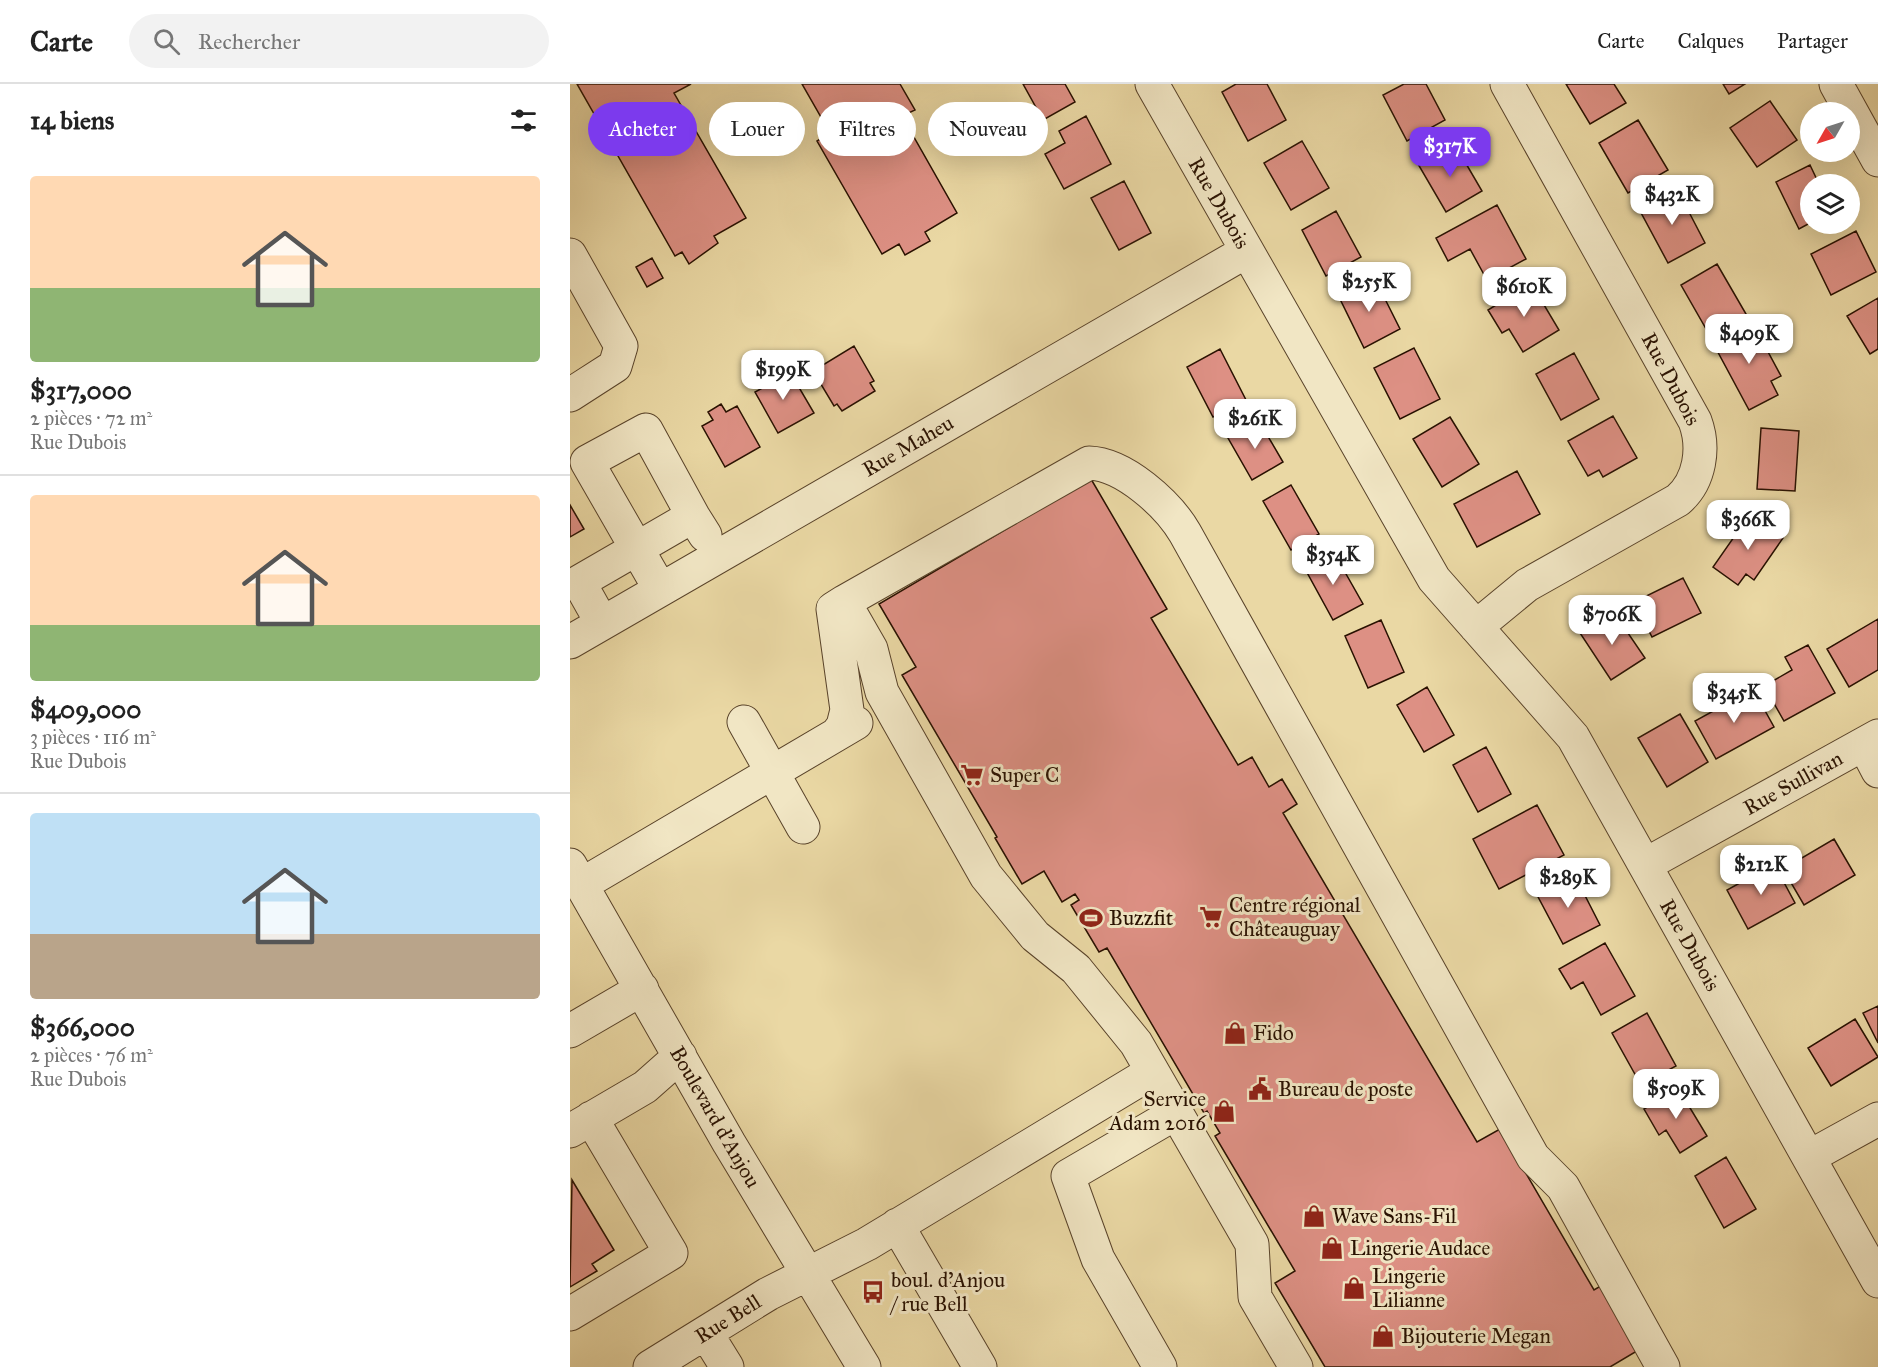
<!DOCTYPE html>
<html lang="fr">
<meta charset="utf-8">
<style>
:root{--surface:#fff;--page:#f2f2f2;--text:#222;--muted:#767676;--line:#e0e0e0;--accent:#7c3aed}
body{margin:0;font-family:"IM FELL Great Primer",serif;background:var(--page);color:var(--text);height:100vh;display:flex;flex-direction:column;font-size:22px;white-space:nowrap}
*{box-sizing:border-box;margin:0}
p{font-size:20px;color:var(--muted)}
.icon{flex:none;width:33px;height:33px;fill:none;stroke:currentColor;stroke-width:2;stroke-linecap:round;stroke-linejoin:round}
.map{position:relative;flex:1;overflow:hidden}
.sheet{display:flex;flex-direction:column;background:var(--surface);width:570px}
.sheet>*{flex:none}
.hud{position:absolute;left:18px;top:18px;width:570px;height:54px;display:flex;gap:12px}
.needle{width:39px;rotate:231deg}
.controls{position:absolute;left:1230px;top:18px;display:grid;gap:12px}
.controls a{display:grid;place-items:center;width:60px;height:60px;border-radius:50%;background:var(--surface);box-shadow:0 6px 24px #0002;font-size:30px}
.price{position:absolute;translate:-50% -51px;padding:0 14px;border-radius:12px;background:#fff;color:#222;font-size:20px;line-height:39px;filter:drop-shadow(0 2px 3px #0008)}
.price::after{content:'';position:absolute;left:50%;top:36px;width:18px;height:14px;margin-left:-9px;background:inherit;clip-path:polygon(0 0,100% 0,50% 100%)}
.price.on{background:var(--accent);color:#fff}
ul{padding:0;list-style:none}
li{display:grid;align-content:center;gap:12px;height:318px;padding:0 30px}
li+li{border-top:2px solid var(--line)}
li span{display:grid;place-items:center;height:186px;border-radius:6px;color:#555}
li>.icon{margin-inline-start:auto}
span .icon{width:108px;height:108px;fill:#fffc;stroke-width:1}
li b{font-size:26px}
h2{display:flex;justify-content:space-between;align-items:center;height:72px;padding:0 30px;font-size:26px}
.pill{padding:0 21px;border-radius:27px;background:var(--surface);box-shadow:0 6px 24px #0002;font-size:21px;line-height:54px}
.pill.on{background:var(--accent);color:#fff}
header{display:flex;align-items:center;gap:36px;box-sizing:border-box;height:84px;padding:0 30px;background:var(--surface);border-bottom:2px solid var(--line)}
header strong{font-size:28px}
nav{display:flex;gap:33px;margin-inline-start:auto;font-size:21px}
.search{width:420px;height:54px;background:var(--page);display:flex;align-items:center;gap:15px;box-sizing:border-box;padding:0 21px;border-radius:33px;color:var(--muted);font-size:22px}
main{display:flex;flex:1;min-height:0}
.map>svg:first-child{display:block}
.building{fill:#dd9084;stroke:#291101;stroke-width:1.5}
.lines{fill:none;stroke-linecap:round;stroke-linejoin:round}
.minor-casing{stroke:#59432a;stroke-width:35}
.minor{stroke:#f1e6c4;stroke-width:33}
.labels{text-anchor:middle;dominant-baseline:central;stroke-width:6;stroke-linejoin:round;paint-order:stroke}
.street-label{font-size:21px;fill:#291101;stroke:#f1e6c4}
.poi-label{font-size:21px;fill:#291101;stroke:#f1e6c4;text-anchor:start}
</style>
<header>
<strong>Carte</strong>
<div class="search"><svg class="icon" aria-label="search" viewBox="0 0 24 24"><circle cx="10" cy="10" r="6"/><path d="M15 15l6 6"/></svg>Rechercher</div>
<nav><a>Carte</a><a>Calques</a><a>Partager</a></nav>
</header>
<main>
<section class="sheet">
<h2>14 biens<svg class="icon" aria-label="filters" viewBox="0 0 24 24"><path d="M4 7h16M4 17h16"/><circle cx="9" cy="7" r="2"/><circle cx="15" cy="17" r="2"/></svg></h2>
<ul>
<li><span style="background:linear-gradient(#ffd9b3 60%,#8fb573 0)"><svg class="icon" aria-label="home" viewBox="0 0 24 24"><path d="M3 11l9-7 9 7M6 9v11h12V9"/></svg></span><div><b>$317,000</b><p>2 pièces · 72 m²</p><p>Rue Dubois</p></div></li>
<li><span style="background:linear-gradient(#ffd9b3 70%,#8fb573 0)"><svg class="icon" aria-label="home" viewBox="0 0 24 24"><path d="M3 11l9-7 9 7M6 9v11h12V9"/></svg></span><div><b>$409,000</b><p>3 pièces · 116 m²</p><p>Rue Dubois</p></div></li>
<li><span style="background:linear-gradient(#bfe0f5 65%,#b9a48a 0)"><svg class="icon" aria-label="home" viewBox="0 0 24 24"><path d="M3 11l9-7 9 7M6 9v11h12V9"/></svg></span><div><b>$366,000</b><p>2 pièces · 76 m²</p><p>Rue Dubois</p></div></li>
</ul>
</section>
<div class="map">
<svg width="1308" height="1283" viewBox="0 0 1308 1283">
<rect width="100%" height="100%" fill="#ead8a4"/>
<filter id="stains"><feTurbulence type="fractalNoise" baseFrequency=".00333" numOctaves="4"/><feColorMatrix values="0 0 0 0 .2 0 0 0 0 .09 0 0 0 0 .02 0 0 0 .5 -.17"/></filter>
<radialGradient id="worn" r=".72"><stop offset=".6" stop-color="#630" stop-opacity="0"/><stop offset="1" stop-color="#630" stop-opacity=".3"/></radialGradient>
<path class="building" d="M7,0H121L104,9L176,134L144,152L148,159L119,180L112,168L105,172Z
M232,0H330L345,26L332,32L387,129L355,148L360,157L335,171L329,160L312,170L247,57L260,49Z
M453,0H495L505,18L473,36Z
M666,0H697L716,36L678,57L652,8Z
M834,0H856L875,36L837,57L813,11Z
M996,0H1044L1056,19L1020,40Z
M1153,0H1175L1159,10Z
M1200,17L1227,56L1187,83L1160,44Z
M516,32L541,80L494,105L475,70L495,59L489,47Z
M1068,36L1098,86L1058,109L1029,59Z
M732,57L759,104L721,126L694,79Z
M884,59L912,107L876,128L848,80Z
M1240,81L1249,100H1240V139L1229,145L1206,98Z
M554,97L581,149L549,166L521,114Z
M1107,105L1135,159L1098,179L1069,125Z
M927,121L956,175L917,196L900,165L878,177L866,154Z
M766,127L791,173L756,192L732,146Z
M1286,147L1306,188L1261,211L1241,170Z
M82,174L93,194L77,203L66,183Z
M1147,180L1176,230L1139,250L1111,201Z
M805,195L830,245L794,264L769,213Z
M961,199L989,246L953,268L939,245L932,249L918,226Z
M1308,214V265L1300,270L1277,232Z
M1182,238L1211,292L1201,297L1208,311L1179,326L1143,259Z
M284,262L304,297L300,299L305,307L272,327L267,320L264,322L243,287Z
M844,264L870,315L830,335L804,284Z
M650,265L676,316L643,333L617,283Z
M1004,269L1029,315L991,336L966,290Z
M205,286L209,294L220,288L244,329L208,349L185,308L196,302L191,294Z
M151,320L156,328L167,322L190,363L155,383L132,342L143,336L138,328Z
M1043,332L1067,374L1033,393L1029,386L1018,392L998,357Z
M880,333L909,380L872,403L843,355Z
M689,337L713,378L682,396L658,354Z
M1191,344L1229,347L1225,407L1187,405Z
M947,387L970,430L907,463L884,420Z
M521,395L597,525L581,534L668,681L682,673L699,703L712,695L727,720L713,729L907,1058L930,1045L1024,1206L1034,1200L1072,1264L1040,1283H755L705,1199L725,1187L645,1052L650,1049L637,1027L634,1029L537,864L529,868L501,821L509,816L505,810L492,818L474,787L452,800L425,754L427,753L332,591L346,583L309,520Z
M721,401L749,450L721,466L693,417Z
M0,421L14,445L0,453Z
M1180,430L1213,454L1184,496L1176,490L1168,501L1143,483Z
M763,467L793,520L763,536L734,483Z
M1113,494L1131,529L1082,553L1064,518Z
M1043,527L1075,574L1041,596L1010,549Z
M1308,535V586L1279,603L1257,565Z
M811,536L834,588L798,604L775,552Z
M1238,561L1265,609L1214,637L1194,602L1222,586L1215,573Z
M857,603L884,651L854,668L827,621Z
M1183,605L1204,643L1146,675L1125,637Z
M1110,630L1138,678L1097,703L1068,654Z
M916,663L941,710L908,728L883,681Z
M967,721L994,771L929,805L903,755Z
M1264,755L1285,791L1234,821L1213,785Z
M1204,780L1225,819L1178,845L1157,806Z
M1004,790L1030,841L993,860L966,809Z
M1035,859L1065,912L1031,931L1013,898L1001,905L989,885Z
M1308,922V959L1293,929Z
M1077,929L1106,982L1071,1001L1042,949Z
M1285,935L1308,973L1261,1002L1238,964Z
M1108,1004L1137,1052L1110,1069L1096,1046L1089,1051L1074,1025Z
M1156,1073L1186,1125L1154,1144L1125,1092Z
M2,1096L44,1166L22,1180L27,1187L0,1203Z"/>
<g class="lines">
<g class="minor-casing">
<path id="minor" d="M582,0L864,495L1003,653L1308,1197
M1266,0L1308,76
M0,171L51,262L45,282L0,311
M90,505L17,378L76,346L123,432
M274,518L519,379C554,380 598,420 615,449L963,1073L993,1103L1093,1283
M32,539L9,498L123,432L135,451
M906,543L957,501L1108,416C1130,397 1135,364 1125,337L937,0
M0,558L677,167
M174,638L233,743
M267,650L273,642L277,626L263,525L274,518L301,565L312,608L416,792L465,852L506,885L566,959L682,1160L685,1213L726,1283
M1294,660L1308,687
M0,781L159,1059L294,1283
M1075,781L1308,652
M11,801L286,639
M0,947L72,905
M0,1047L75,1003L110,972
M1239,1073L1308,1035
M327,1141L410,1283
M0,1230L101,1169L21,1034
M136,1249L157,1283
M80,1283L198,1210L297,1160L582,988
M590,1283L528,1175L498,1092L606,1029"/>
</g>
<use href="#minor" class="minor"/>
</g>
<defs>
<g id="supermarket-bare" transform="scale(1.8)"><path d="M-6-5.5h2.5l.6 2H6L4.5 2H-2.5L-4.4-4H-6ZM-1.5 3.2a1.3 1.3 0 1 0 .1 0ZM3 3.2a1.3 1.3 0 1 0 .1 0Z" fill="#8f2418" stroke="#f1e6c4" stroke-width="2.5" paint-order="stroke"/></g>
<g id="stadium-bare" transform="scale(1.8)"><path d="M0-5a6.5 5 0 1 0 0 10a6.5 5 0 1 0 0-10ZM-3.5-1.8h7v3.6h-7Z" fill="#8f2418" stroke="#f1e6c4" stroke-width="2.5" paint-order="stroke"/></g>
<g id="shop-bare" transform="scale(1.8)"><path d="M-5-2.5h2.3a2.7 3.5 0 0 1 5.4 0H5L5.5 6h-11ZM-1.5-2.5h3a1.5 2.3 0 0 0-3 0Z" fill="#8f2418" stroke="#f1e6c4" stroke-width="2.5" paint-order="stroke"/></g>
<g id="civic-bare" transform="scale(1.8)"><path d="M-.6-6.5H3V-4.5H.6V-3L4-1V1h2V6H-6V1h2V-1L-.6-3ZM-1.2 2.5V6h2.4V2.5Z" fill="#8f2418" stroke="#f1e6c4" stroke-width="2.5" paint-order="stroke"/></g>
<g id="bus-bare" transform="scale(1.8)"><path d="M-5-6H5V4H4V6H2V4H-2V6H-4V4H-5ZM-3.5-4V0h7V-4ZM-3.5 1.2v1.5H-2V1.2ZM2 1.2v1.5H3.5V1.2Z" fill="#8f2418" stroke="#f1e6c4" stroke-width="2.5" paint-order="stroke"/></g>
</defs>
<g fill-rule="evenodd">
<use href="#supermarket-bare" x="402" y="691"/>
<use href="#supermarket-bare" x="641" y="833"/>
<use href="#stadium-bare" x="521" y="834"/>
<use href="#shop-bare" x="665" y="949"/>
<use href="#civic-bare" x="690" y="1005"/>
<use href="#shop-bare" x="654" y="1027"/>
<use href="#shop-bare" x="744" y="1132"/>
<use href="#shop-bare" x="762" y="1164"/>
<use href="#shop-bare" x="784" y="1204"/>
<use href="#bus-bare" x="303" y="1208"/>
<use href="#shop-bare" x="813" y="1252"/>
</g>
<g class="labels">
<g class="street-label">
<text transform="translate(649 119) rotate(60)">Rue Dubois</text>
<text transform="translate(1101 295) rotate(62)">Rue Dubois</text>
<text transform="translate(338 362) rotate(-30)">Rue Maheu</text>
<text transform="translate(1223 699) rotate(-29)">Rue Sullivan</text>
<text transform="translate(1120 861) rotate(61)">Rue Dubois</text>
<text transform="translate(145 1033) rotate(60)">Boulevard d'Anjou</text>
<text transform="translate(158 1235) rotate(-32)">Rue Bell</text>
</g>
<g class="poi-label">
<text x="420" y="691">Super C</text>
<text x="659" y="821">Centre régional<tspan x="659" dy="24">Châteauguay</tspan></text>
<text x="539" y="834">Buzzfit</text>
<text x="683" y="949">Fido</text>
<text x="708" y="1005">Bureau de poste</text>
<text x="636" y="1015" text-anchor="end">Service<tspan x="636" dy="24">Adam 2016</tspan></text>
<text x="762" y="1132">Wave Sans-Fil</text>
<text x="780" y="1164">Lingerie Audace</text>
<text x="802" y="1192">Lingerie<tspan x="802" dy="24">Lilianne</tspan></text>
<text x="321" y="1196">boul. d'Anjou<tspan x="321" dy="24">/ rue Bell</tspan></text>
<text x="831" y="1252">Bijouterie Megan</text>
</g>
</g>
<rect width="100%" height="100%" filter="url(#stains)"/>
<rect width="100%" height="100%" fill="url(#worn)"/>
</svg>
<div class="controls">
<a><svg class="needle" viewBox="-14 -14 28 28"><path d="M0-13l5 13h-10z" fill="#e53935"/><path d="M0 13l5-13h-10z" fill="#767676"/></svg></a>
<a><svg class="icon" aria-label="layers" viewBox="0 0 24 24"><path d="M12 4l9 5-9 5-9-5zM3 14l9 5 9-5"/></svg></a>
</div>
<b class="price on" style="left:880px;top:94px">$317K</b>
<b class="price" style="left:1102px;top:142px">$432K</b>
<b class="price" style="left:799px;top:229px">$255K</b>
<b class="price" style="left:954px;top:234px">$610K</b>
<b class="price" style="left:1179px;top:281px">$409K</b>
<b class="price" style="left:213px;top:317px">$199K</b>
<b class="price" style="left:685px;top:366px">$261K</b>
<b class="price" style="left:1178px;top:467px">$366K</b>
<b class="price" style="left:763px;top:502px">$354K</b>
<b class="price" style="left:1042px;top:562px">$706K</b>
<b class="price" style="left:1164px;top:640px">$345K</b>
<b class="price" style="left:1191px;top:812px">$212K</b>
<b class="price" style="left:998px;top:825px">$289K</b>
<b class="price" style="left:1106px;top:1036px">$509K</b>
<div class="hud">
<a class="pill on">Acheter</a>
<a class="pill">Louer</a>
<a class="pill">Filtres</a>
<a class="pill">Nouveau</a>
</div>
</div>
</main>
